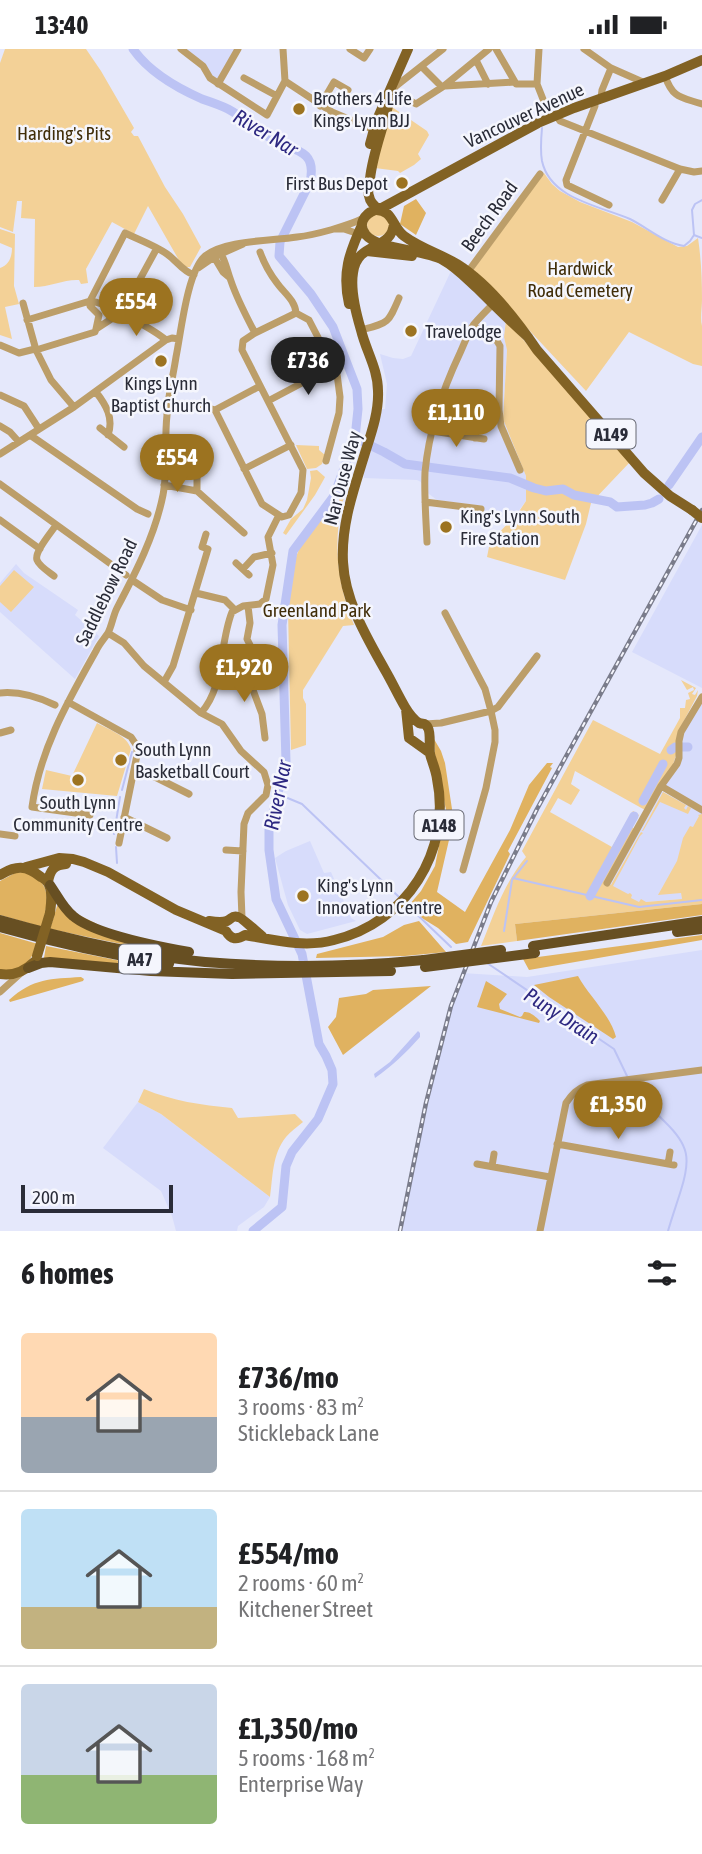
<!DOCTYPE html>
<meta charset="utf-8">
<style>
:root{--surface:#fff;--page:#f2f2f2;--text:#202124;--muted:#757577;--line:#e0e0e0;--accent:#9c7320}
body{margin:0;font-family:"Asap Condensed",sans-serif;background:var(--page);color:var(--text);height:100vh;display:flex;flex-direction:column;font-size:26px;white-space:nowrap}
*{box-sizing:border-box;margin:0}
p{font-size:23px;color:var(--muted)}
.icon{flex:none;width:38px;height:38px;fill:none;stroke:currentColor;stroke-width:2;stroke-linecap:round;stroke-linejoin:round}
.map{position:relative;height:1182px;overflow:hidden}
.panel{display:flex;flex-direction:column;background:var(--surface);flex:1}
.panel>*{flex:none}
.scale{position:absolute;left:21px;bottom:18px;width:152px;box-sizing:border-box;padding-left:7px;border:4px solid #2a2c38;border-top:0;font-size:19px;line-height:24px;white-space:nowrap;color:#2a2c38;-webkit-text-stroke:5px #f5f6fd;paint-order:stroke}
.price{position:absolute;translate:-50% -60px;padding:0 16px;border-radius:24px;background:var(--accent);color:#fff;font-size:23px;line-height:46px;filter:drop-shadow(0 2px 4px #0008)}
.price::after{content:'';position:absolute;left:50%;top:42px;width:21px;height:16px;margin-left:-10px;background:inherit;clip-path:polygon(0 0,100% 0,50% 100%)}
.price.active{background:#222;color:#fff}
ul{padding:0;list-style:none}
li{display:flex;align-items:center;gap:21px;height:175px;padding:0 21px}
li+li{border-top:2px solid var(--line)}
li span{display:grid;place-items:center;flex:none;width:196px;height:140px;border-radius:7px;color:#555}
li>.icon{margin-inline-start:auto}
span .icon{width:84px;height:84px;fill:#fffc;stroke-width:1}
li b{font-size:30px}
h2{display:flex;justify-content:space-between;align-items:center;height:84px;padding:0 21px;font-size:30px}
.status{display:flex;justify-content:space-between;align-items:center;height:49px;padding:0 35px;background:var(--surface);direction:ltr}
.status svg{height:19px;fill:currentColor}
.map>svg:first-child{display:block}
.built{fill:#d7dcfb}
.green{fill:#f3d197}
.forest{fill:#e0b260}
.water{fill:#bcc3f4}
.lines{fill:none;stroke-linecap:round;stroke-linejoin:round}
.stream{stroke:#bcc3f4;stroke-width:2}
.river{stroke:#bcc3f4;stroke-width:9}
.minor{stroke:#bc9e69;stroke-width:7}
.major{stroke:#826224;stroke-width:10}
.highway{stroke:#674f22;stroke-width:10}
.rail-casing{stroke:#7a7c8b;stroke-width:4.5}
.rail{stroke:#f5f6fd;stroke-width:2;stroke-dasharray:5;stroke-linecap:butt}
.major-bridge{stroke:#826224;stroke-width:10}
.highway-bridge{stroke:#674f22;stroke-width:10}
.poi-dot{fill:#9c7320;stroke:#f5f6fd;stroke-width:2.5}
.labels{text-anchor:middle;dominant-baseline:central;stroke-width:5;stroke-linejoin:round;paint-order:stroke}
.shield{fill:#f5f6fd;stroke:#676973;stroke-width:2}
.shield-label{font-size:18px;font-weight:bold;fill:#2a2c38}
.poi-label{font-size:19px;fill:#2a2c38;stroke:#f5f6fd;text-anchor:start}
.street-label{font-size:19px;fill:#2a2c38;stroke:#f5f6fd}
.park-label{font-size:19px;fill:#402d08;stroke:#f5f6fd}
.water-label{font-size:21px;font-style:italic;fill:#2d2881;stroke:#f5f6fd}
</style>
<div class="status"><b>13:40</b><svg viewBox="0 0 49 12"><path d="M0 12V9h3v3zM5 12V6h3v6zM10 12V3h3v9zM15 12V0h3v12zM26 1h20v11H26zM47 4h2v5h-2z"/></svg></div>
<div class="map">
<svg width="702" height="1182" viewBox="0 0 702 1182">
<rect width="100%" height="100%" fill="#e5e8fb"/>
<path class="built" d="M180,0H239L217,34L201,16Z
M451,222L457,226L506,271L504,288L507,300L503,370L526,427V452L514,468L483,465L484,457L437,451L429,445L421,433L417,431L364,429V424L382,360H385L387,335L380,305L393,309L403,310L411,307Z
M702,476V639L632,603Z
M16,515L24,524L78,561L75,566L99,587L75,630L0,563V534Z
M702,648V761L661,737L677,715L679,692Z
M661,742L702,764V776L681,844L682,850L634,854L596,843Z
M310,792L324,824L331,823L351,869L356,872L307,885L300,881L288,856L275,809L286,802Z
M702,901V1182H401L411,1119L426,1054L451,957L462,924L527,928Z
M138,1053L161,1065L270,1148L264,1158L238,1177L237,1182H176L172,1167L161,1142L103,1099Z"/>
<path class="green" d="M5,0H86L101,22L134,79L131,83L134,87H138L165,138L183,165L201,198L190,218H186L180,213L148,157L134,185L112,173L86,220L88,234L81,235L79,231C65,230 50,238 34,238L35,170L21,169L22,152H17L13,183L0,178V14Z
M392,58L427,82L429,86L418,105L421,110L414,116L400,124L398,122L375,119Z
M544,124L552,135L560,142L580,153L632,173L678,198L687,197L698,189C701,209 702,229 702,250C702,259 700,269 702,277V317L693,315L629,283L586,342L473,221Z
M367 176a11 11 0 1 1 22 0a11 11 0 1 1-22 0Z
M0,180L15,185L14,237L19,255L5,258L12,290L0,286V219C9,216 12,208 12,199L0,194Z
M506,271L630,413L591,454L586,475L565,531L487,508L490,493L518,464L526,452V427L503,370L507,301L504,288Z
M296,396L319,397V401L325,406L322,415L316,419L307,420Z
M317,421L325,428L324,430L315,446L286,486L283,484L291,470L303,460L307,451L311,429L310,422Z
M342,445L344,448C332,491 337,535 354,576L343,577L303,641V649L306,655V696L291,701L288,561L296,508L300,498L332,453H339V446Z
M14,521L34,538L11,563L0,553V537Z
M681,631L696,639L692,645L695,646L698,641L697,647L678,683L676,706L673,716L645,761L575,722L571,735L580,741L571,756L558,749L550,763L612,798L633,762L639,766L632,778L634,780L605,832L611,836L641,783L643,784L640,787L613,837L628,845L630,844L632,846L631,849L639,853L641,850L646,853L682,850L681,844L658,846L677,812L683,789L690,777L693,778L699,767L698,766L702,765V855L515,875L517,892L481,897C494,865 504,834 526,808L522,802L593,671L660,705L680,669V659H685L686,651L690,650L688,644L694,641L693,638L687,641Z
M97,674C109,681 127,686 131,700L117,747L42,740L46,721L72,727Z
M663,743L686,756L684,759L686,761L688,757L691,759L688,765L660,753L643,782H642Z
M144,1040C173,1052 201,1056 232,1059L238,1069L295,1065L303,1073C297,1078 290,1083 286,1088C272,1105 273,1128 270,1148L161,1065L138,1053Z"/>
<path class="forest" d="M416,150L426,164L416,186L400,175L404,157Z
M434,690L441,702L445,714L452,760L449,791L437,843L465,863L510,781L529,736L547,714H553L550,718L552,719L508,802L510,805L468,893L456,895L438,879L417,866L409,856L421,842L435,817L446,761L435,705Z
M22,823C54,831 48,853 42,878L0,866V832L15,824Z
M702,855V866L517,892L515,875Z
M59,856L141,897L140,899L50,880L57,857Z
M419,872L446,903L405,907L316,909L317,905L383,888L404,876Z
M0,884L38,895C29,914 24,923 0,921Z
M702,886V891L529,921L523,910Z
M46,897L141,916L140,917L44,909Z
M578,927C589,947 611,967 616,988L613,990L549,948L534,936Z
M81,928L84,930L83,932L10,953L9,951C33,929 51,930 81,928Z
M486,932L507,945L499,955L500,960L520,968L522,967L524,963C530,962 536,968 540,972L539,974L477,958Z
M431,937L343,1006L328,978L336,968L339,949L366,945L373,941Z"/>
<path class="water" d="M418,982L420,984V988C406,1004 392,1017 375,1029L374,1025L390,1013Z"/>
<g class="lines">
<path class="stream" d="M542,79C541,90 540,101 542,112C550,150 600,157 630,170C648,179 664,194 684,197L690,192L694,186
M702,151L695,155L692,161L694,186L702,189
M122,741L132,703
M278,745L302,755L400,849
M114,785L120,748
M116,798L117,814
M513,829L639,858L702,851
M406,855L451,898
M504,882L512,831L527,812
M487,914L614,1000L627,1027
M630,1032C638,1048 652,1060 665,1073C689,1096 691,1110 681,1141C677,1154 672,1168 668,1182"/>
<path class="river" d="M133,0C149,23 177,39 202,50C211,53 220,56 228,60C243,68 257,81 272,90C282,96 298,99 306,107C313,114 312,124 310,133L280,193L279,207L311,245L333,278L357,340L358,360L355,389L334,447L293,502L282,576L286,713L269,779V801L276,850L302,905L319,995L326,1007L332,1021L333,1035L318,1070L292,1103L286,1117L282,1158L253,1182
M355,389L384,403L405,415L510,429L534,439L546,442L563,440L574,446L610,453L617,458L645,456L652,454L659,450
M669,436L702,388
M683,698H688
M671,701L675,698
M643,752L663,715
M590,847L634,767"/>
<path class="minor" d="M181,0L203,17L210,29L267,66L285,32
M283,0L285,32
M350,0L364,9L370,0
M443,0L391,41L416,55L444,37L489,0
M496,0L515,33
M539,0L537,35L550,68
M584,0L611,19L645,34
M476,11L488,35
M422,18L442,38
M665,27C673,50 681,48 702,55
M244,29L277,47
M285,32L332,63L377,82
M218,35L238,0
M445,37L515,33L516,35H537
M601,49L602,41L611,19
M594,52L595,57L566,131L567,136L609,156
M320,57L334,33L348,41
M556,66L560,72L680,120L694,123L702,122
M662,151L680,120
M336,180H344L362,186
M260,203C264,214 270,225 277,234C284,244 295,251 296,264L309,271L337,325L340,348L339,364L326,412
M214,208L223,223L229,228
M198,219L214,208L243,195
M467,224L540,125
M90,252L125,184C139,191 154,196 167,205C177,212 182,222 194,226
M90,252C105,253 154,281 166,291
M90,252V257L99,266L96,280
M23,254L36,301L51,331L74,358
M27,271L90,252
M473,277L497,292L500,297L499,361L501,377L520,421
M361,281C388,274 388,275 399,249
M255,284L296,264
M0,296L19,304L35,300
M36,301L95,283L96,280L122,263L157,199
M96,343C106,356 114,369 108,386
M0,346L24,357L39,380
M268,352L334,317
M168,354L199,356L215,361L262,455L282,468L289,466L301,444L303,421L242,301L243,292L255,284C246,267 237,250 231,232C227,222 226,213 221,205
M215,361L260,337
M0,377L10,383L19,393
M100,379L124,398
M432,382L484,390
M30,386L137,460L148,465
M475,389L476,378
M197,402V442
M0,405L74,358L166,291L172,289L179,290
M244,420L291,396
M0,435L126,526
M164,436L197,442L244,484
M425,453L481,460
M0,471L40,500
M468,472L469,459
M427,493C426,470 424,446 425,423C429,381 442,342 460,304C464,295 468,284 474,275C481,267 489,259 496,252
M236,514L249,526
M243,520L254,508L272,504
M54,527C49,523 39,517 37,511C34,503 51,484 56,476
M132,531L162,551L191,561
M196,544L225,551L235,561
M108,584L124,594L144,617L201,664L222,675L241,702L264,723L268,736L266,746L248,764L244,775L241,843L242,869
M217,628L250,638L253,641L262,665L265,689
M164,633L173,617L208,500L202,498L206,485
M245,636L251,613V598L247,590L250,574L248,557
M0,644C19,642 38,648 55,656
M702,648L681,683L679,692V709L677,715L661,737L702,761
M68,653L131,688L137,697V706L119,794
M201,664C225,637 219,595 232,563L243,557L260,555L266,550L273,516L268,488L279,466
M425,675L441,674L491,662L485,640L445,564
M0,684L11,681
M135,718L189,745
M90,766L32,758C40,700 68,652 96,602C99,595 104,590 108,584C112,576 113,567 117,559C136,523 155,486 163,446C168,420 164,393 167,366C168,346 173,328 176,308C181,284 187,223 205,207C224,191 271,192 297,188C315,186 348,177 364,169
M124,768L167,789
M0,785L15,787
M226,801L243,802
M463,821L486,739L495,693V681L491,662L498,658L537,607
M607,834L661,737
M0,943L21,924
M557,1095L674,1116
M477,1115L550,1128
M668,1115L670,1103
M492,1117L494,1105
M540,1182L566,1054C572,1045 577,1040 587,1036L702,1021"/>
<path class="major" d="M370,95L376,73L408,0
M379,160C374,157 370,153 369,147C367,142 369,135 370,130C373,100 387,72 391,41
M380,160L538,74L574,59L665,27L702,11
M367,202L412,207
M349,255C342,224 349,204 362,176
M528,288C511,273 494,256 477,239C466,229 456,218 443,211C425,201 377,200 366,186C357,176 364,165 375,161C393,160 392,178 404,187C420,199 440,205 457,215C489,235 516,270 537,301L644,424L670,447L692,461
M406,660L409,689L430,704
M26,818L59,809L73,810L84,813L108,823L176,861L226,882C231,891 237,891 245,886
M0,826C16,816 26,816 41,828C44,829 48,833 49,836C53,844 51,855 50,864
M48,833C50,821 54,816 66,815
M209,872C215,873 222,874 227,872C233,869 232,866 238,868C241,868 258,884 262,887
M245,886C274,891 305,899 334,891C406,874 452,802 437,730C436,721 432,713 430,705C429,698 431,684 428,679C425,673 424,676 419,674C414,671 408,663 405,658C398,646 392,633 385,621C366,587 345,552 343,513C341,475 354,440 365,404C371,385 379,363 378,342C378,320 366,302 361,281C356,264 350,242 353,224C357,191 392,203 394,174
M0,925C13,927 24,923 34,913"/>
<path class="highway" d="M50,836C57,846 63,859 73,867C94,885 161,898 189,903
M0,871C67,890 135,906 205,913C277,919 352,918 424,911
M0,878C56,894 112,906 169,915
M677,883L702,880
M533,897L702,872
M28,919L41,914L50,913L151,922L232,925L391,922"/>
<g class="rail-casing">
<path id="rail" d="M400,1182L426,1054L451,957L491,853L537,760L702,461"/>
</g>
<use href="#rail" class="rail"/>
<path class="major-bridge" d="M692,461L702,469
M37,907L50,864"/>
<path class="highway-bridge" d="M424,911L501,901
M425,918L535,904"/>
</g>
<g class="poi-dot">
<circle cx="299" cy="60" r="7"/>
<circle cx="402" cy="134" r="7"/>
<circle cx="411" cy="282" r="7"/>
<circle cx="161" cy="312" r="7"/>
<circle cx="446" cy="478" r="7"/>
<circle cx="121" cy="711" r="7"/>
<circle cx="78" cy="731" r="7"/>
<circle cx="303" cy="847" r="7"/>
</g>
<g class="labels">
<g class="shield">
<rect x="586.5" y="370.5" width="49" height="29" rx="5"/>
<rect x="414.5" y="761.5" width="49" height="29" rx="5"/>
<rect x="119" y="895.5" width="42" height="29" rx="5"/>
</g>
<g class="shield-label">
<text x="611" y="385">A149</text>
<text x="439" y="776">A148</text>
<text x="140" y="910">A47</text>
</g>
<g class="poi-label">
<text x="313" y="49">Brothers 4 Life<tspan x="313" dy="22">Kings Lynn BJJ</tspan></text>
<text x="388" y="134" text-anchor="end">First Bus Depot</text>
<text x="425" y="282">Travelodge</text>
<text x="161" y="334" text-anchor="middle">Kings Lynn<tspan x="161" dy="22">Baptist Church</tspan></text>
<text x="460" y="467">King's Lynn South<tspan x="460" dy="22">Fire Station</tspan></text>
<text x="135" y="700">South Lynn<tspan x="135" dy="22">Basketball Court</tspan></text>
<text x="78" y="753" text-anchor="middle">South Lynn<tspan x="78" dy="22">Community Centre</tspan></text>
<text x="317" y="836">King's Lynn<tspan x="317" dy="22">Innovation Centre</tspan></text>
</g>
<g class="street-label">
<text transform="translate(524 66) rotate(-25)">Vancouver Avenue</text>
<text transform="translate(489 167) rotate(-54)">Beech Road</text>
<text transform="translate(342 429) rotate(-75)">Nar Ouse Way</text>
<text transform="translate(106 543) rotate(-64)">Saddlebow Road</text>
</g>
<g class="park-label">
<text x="64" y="84">Harding's Pits</text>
<text x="580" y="219">Hardwick<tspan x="580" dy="22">Road Cemetery</tspan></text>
<text x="317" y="561">Greenland Park</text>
</g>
<g class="water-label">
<text transform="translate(266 83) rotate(31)">River Nar</text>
<text transform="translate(277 746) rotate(-79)">River Nar</text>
<text transform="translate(562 966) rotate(33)">Puny Drain</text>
</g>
</g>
</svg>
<div class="scale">200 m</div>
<b class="price" style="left:136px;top:289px">£554</b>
<b class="price active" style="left:308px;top:348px">£736</b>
<b class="price" style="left:456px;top:400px">£1,110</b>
<b class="price" style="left:177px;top:445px">£554</b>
<b class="price" style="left:244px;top:655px">£1,920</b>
<b class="price" style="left:618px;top:1092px">£1,350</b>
</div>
<section class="panel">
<h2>6 homes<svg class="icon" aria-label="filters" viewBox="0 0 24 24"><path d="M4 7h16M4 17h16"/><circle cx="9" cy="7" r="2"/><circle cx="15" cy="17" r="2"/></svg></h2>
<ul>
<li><span style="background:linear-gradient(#ffd9b3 60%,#9aa5b1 0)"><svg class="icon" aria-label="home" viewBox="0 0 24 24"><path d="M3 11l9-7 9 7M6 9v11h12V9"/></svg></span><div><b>£736/mo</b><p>3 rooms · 83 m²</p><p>Stickleback Lane</p></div></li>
<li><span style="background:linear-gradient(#bfe0f5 70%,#c2b280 0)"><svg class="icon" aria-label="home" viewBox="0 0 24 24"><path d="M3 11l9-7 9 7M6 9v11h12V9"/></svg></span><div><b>£554/mo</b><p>2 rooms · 60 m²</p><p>Kitchener Street</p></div></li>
<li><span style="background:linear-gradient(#c9d6e8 65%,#8fb573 0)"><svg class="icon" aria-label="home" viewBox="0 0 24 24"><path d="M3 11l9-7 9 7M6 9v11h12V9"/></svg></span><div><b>£1,350/mo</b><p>5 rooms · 168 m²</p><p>Enterprise Way</p></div></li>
</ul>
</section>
